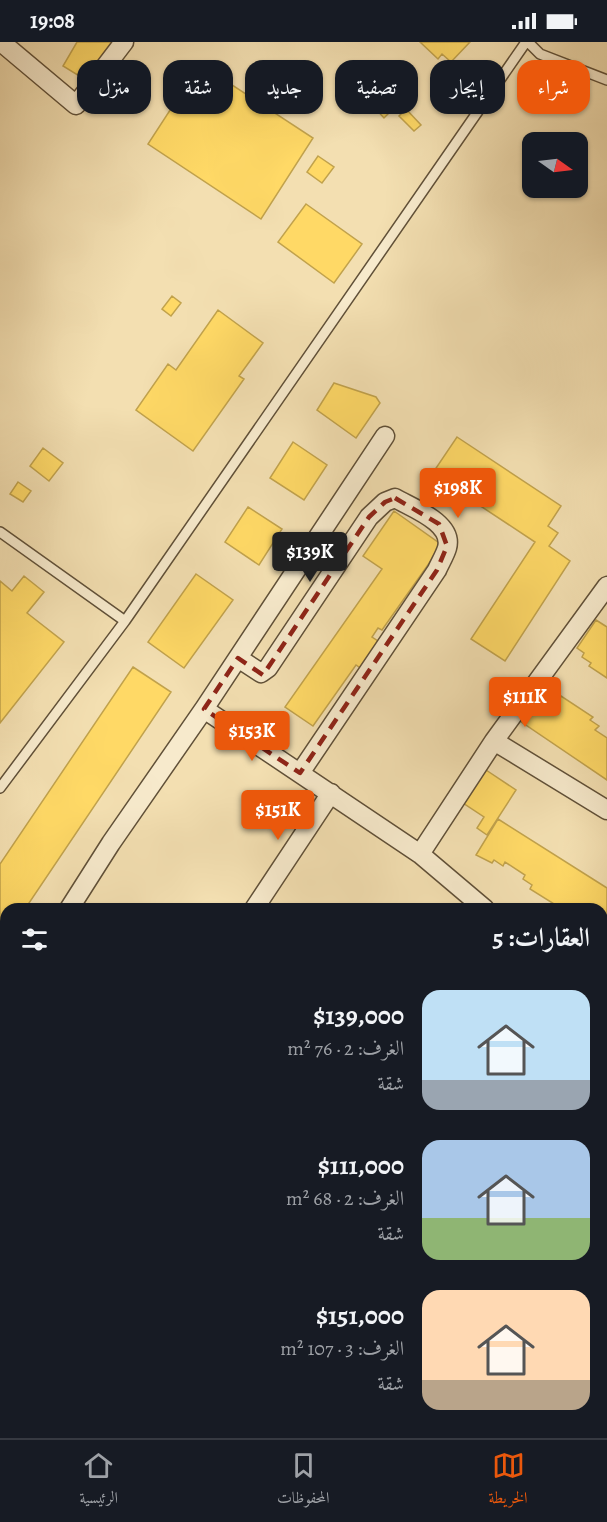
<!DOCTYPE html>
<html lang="ar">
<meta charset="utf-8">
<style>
:root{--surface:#171b24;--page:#20242c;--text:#f1f3f6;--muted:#9ea1a6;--line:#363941;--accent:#ea580c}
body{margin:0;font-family:Alegreya,Amiri,serif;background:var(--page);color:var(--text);direction:rtl;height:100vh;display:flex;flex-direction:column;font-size:22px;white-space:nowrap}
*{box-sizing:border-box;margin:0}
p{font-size:20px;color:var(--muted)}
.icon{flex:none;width:33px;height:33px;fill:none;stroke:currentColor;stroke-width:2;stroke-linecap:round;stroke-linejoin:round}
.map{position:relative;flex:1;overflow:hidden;direction:ltr}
.drawer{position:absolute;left:0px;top:861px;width:608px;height:536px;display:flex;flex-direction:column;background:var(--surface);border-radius:18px 18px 0 0;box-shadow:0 2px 4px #0004;direction:rtl}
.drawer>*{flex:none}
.banner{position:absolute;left:18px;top:18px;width:572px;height:54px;direction:rtl;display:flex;gap:12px}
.needle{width:39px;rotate:104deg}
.buttons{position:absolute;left:522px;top:90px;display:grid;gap:12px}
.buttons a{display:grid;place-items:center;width:66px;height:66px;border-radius:12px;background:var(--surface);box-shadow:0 2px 4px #0004;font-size:30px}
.price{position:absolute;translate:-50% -51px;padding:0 14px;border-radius:6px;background:var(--accent);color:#fff;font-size:20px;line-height:39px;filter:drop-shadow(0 2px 3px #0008)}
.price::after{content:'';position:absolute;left:50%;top:36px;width:18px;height:14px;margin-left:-9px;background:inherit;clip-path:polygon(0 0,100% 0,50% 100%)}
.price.on{background:#222;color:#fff}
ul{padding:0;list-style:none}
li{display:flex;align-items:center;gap:18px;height:150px;padding:0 18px}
li span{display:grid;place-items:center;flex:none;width:168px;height:120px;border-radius:18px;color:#555}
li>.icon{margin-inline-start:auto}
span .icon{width:72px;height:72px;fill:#fffc;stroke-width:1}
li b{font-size:26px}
h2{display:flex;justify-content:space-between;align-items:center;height:72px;padding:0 18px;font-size:26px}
.chip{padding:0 21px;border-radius:18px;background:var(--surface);box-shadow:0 2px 4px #0004;font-size:21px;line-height:54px}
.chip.on{background:var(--accent);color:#fff}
.status{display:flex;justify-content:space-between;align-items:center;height:42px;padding:0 30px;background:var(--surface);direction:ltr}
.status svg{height:16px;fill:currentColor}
.menu{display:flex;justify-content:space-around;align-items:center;height:84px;border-top:2px solid var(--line);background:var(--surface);font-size:16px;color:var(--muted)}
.menu a{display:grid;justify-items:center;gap:3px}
.menu .on{color:var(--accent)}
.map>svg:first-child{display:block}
.homes{fill:#ffd966;stroke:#c1a24c;stroke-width:1.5}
.health{fill:#f6b26b;stroke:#ba8650;stroke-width:1.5}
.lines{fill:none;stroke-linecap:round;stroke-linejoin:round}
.service-casing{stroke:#605038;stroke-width:12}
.minor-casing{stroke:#605038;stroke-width:21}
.service{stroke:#f7eacc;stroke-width:9}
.minor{stroke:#f7eacc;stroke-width:18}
.marked{fill:none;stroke:#8f2418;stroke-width:4.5;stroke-dasharray:12 8;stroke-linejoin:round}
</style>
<div class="status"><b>19:08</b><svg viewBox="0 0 49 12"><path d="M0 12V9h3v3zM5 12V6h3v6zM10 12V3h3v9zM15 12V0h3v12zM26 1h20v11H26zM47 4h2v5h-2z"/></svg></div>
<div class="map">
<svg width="607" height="1396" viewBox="0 0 607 1396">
<rect width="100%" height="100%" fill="#f3dfb1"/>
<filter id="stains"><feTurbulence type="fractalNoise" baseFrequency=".00333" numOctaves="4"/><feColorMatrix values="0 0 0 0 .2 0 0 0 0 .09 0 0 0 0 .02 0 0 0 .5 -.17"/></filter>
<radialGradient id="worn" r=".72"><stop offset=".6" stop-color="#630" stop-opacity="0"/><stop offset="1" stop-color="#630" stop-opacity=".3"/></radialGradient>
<path class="homes" d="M77,0H114L89,40L63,24Z
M420,0H470L451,20L442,12L438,17Z
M200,22L313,96L261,177L148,102Z
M382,55L393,67L384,76L373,64Z
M406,67L421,83L414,89L399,74Z
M318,114L334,125L322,141L307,130Z
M306,162L362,202L334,241L278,200Z
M172,254L181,261L171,274L162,267Z
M218,268L263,301L239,334L244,337L193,409L136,368L168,322L176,328Z
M334,341L376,355L380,361L356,396L317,368Z
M457,395L561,464L548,484L558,491L549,504L570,519L505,619L471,597L535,500L432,432Z
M293,400L327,423L304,458L270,436Z
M43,406L63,421L49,439L30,424Z
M18,440L31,449L23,460L10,452Z
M248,465L282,487L259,523L225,500Z
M394,469L442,503L382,588L378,586L372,595L381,601L362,627L356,623L313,684L285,665L382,527L363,514Z
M196,532L233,558L184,626L148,600Z
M24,534L44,550L27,571L64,600L0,681V539L12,549Z
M596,578L607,585V636L589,624L591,621L582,615L584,611L577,606Z
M133,625L171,650L25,867H6V896L0,905V822Z
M540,649L548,654L550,650L559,656L561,654L593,675L590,678L599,684L595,688L607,696V738L520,679Z
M486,728L516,748L487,793L477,786L484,775L460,759Z
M498,777L607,846V897L602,894V867H568L564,864L562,867L530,847L532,843L523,837L525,833L505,820L503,824L494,818L492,821L476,813Z
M0,1147L6,1152V1190L0,1186Z
M6,1271V1300L0,1296V1280Z
M128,1390H150L159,1396H124Z"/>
<path class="health" d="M407,1390H571V1396H464L407,1393Z"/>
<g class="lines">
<g class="service-casing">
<path id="service" d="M528,0L540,12L607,38
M0,490L125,579
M0,746L125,579L526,0"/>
</g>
<g class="minor-casing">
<path id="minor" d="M1,0L76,63L124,0
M238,616L261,631L268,626L369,475L385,460L395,456C412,466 454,481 447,506C445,513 440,521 437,528L300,731
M204,667L385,394
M494,699L607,768
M420,812L494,699L607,544
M69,867L111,801L204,667L420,812L485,867
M254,867L331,751
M0,962L6,955
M0,1061L6,1067
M0,1105L6,1111
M0,1229L6,1223
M341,1390L349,1396
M201,1396L203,1394"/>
</g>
<use href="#service" class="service"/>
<use href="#minor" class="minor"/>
</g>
<path class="marked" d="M395,456L439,482L447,504L437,528L300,731L204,667L238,616L263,633L369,475L385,460Z"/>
<rect width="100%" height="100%" filter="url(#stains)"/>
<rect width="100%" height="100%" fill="url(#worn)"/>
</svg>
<div class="buttons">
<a><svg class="needle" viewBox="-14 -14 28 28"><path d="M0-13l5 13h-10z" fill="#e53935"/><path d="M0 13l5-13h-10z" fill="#9ea1a6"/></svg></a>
</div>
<b class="price" style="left:458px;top:477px">$198K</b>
<b class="price on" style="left:310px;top:541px">$139K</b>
<b class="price" style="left:525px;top:686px">$111K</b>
<b class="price" style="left:252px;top:720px">$153K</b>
<b class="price" style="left:278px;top:799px">$151K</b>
<div class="banner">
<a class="chip on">شراء</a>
<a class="chip">إيجار</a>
<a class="chip">تصفية</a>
<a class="chip">جديد</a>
<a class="chip">شقة</a>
<a class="chip">منزل</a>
</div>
<section class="drawer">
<h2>العقارات: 5<svg class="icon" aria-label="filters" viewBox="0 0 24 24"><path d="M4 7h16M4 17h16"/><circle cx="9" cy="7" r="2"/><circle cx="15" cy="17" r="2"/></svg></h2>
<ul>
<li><span style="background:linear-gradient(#bfe0f5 75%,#9aa5b1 0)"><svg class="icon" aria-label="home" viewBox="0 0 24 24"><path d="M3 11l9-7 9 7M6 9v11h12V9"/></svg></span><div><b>$139,000</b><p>الغرف: 2 · 76 m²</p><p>شقة</p></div></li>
<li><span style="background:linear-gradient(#a9c7e8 65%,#8fb573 0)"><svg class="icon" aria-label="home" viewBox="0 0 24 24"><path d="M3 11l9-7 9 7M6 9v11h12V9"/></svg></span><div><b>$111,000</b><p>الغرف: 2 · 68 m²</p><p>شقة</p></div></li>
<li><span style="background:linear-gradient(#ffd9b3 75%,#b9a48a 0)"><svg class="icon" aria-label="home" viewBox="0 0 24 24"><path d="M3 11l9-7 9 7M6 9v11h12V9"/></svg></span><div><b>$151,000</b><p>الغرف: 3 · 107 m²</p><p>شقة</p></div></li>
</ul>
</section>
</div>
<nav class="menu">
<a class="on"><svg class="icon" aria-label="map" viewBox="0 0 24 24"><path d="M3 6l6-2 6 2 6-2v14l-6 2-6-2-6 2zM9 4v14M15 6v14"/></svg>الخريطة</a>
<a><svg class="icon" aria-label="saved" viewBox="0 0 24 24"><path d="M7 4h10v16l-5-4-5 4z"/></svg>المحفوظات</a>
<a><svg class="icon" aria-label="home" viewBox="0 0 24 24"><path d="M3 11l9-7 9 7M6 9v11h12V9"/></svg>الرئيسية</a>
</nav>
